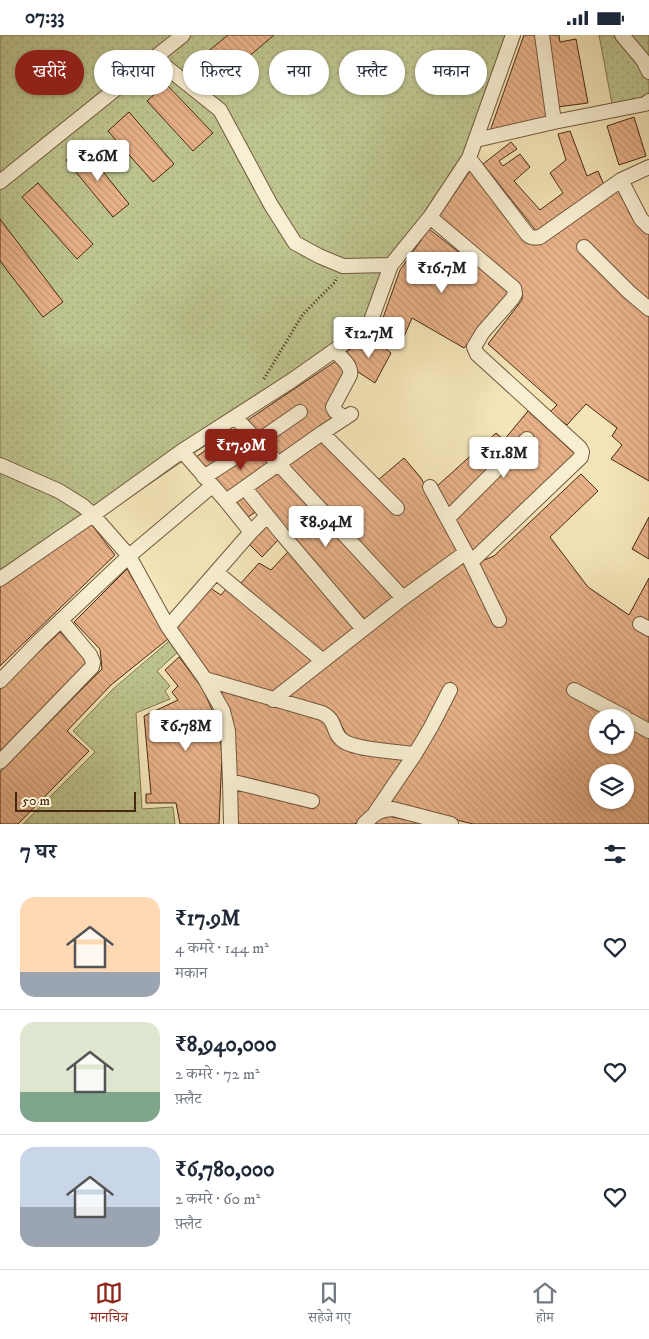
<!DOCTYPE html>
<html lang="hi">
<meta charset="utf-8">
<style>
:root{--surface:#fff;--page:#f2f2f3;--text:#1f2937;--muted:#747a83;--line:#e0e1e3;--accent:#8f2418}
body{margin:0;font-family:"IM FELL DW Pica","Noto Serif Devanagari",serif;background:var(--page);color:var(--text);height:100vh;display:flex;flex-direction:column;font-size:19px;white-space:nowrap}
*{box-sizing:border-box;margin:0}
p{font-size:16px;color:var(--muted)}
.icon{flex:none;width:28px;height:28px;fill:none;stroke:currentColor;stroke-width:2;stroke-linecap:round;stroke-linejoin:round}
.map{position:relative;height:789px;overflow:hidden}
.drawer{display:flex;flex-direction:column;background:var(--surface);flex:1}
.drawer>*{flex:none}
.guide{position:absolute;left:15px;top:15px;width:620px;height:45px;display:flex;gap:10px}
.buttons{position:absolute;left:589px;top:674px;display:grid;gap:10px}
.buttons a{display:grid;place-items:center;width:45px;height:45px;border-radius:50%;background:var(--surface);box-shadow:0 1px 4px #0004;font-size:25px}
.scale{position:absolute;left:15px;bottom:12px;width:121px;box-sizing:border-box;padding-left:5px;border:2px solid #472913;border-top:0;font-size:14px;line-height:18px;white-space:nowrap;color:#472913;-webkit-text-stroke:4px #f8eed1;paint-order:stroke}
.price{position:absolute;translate:-50% -42px;padding:0 11px;border-radius:5px;background:#fff;color:#222;font-size:16px;line-height:32px;filter:drop-shadow(0 1px 2px #0008)}
.price::after{content:'';position:absolute;left:50%;top:30px;width:15px;height:11px;margin-left:-8px;background:inherit;clip-path:polygon(0 0,100% 0,50% 100%)}
.price.selected{background:var(--accent);color:#fff}
ul{padding:0;list-style:none}
li{display:flex;align-items:center;gap:15px;height:125px;padding:0 20px}
li+li{border-top:1px solid var(--line)}
li span{display:grid;place-items:center;flex:none;width:140px;height:100px;border-radius:15px;color:#555}
li>.icon{margin-inline-start:auto}
span .icon{width:60px;height:60px;fill:#fffc;stroke-width:1}
li b{font-size:21px}
h2{display:flex;justify-content:space-between;align-items:center;height:60px;padding:0 20px;font-size:21px}
.chip{padding:0 18px;border-radius:22px;background:var(--surface);box-shadow:0 1px 4px #0004;font-size:18px;line-height:45px}
.chip.selected{background:var(--accent);color:#fff}
.status{display:flex;justify-content:space-between;align-items:center;height:35px;padding:0 25px;background:var(--surface);direction:ltr}
.status svg{height:14px;fill:currentColor}
.tabs{display:flex;justify-content:space-around;align-items:center;height:70px;border-top:1px solid var(--line);background:var(--surface);font-size:14px;color:var(--muted)}
.tabs a{display:grid;justify-items:center;gap:2px}
.tabs .selected{color:var(--accent)}
.map>svg:first-child{display:block}
.grass{fill:url(#grass-dots);stroke:#827650}
.building{fill:url(#building-back-hatch);stroke:#472913;fill-rule:evenodd}
.lines{fill:none;stroke-linecap:round;stroke-linejoin:round}
.minor-casing{stroke:#72583c;stroke-width:16}
.path{stroke:#472913;stroke-width:3;stroke-dasharray:1 2.5;stroke-linecap:butt}
.minor{stroke:#f8eed1;stroke-width:14}
</style>
<div class="status"><b>07:33</b><svg viewBox="0 0 49 12"><path d="M0 12V9h3v3zM5 12V6h3v6zM10 12V3h3v9zM15 12V0h3v12zM26 1h20v11H26zM47 4h2v5h-2z"/></svg></div>
<div class="map">
<svg width="649" height="789" viewBox="0 0 649 789">
<defs>
<pattern id="grass-dots" width="8" height="8" patternUnits="userSpaceOnUse" patternTransform="scale(1.25)"><rect width="8" height="8" fill="#bdc48e"/><path d="M2 2h.1M6 6h.1" fill="none" stroke="#a4a87a" stroke-width="1.8" stroke-linecap="round"/></pattern>
<pattern id="building-back-hatch" width="6" height="6" patternUnits="userSpaceOnUse" patternTransform="scale(1.25)"><rect width="6" height="6" fill="#e8b188"/><path d="M-1 5l2 2M0 0l6 6M5-1l2 2" fill="none" stroke="#c89874"/></pattern>
</defs>
<rect width="100%" height="100%" fill="#f4e5b8"/>
<filter id="stains"><feTurbulence type="fractalNoise" baseFrequency=".004" numOctaves="4"/><feColorMatrix values="0 0 0 0 .2 0 0 0 0 .09 0 0 0 0 .02 0 0 0 .5 -.17"/></filter>
<radialGradient id="worn" r=".72"><stop offset=".6" stop-color="#630" stop-opacity="0"/><stop offset="1" stop-color="#630" stop-opacity=".3"/></radialGradient>
<path class="grass" d="M0,0H519L473,123L396,233L373,295L0,552Z
M599,0H649V64L612,69Z
M169,606L178,617L157,636L170,651L165,656L170,664L136,678L142,774L173,772L175,789H23L95,717L73,696L113,654Z"/>
<path class="building" d="M228,0H274L219,47L199,24Z
M524,0H538L548,83L490,96Z
M547,0H559L560,7L576,4L588,68L557,72Z
M166,49L213,98L193,116L147,66Z
M129,77L174,129L153,147L108,96Z
M634,82L646,121L619,130L607,91Z
M570,96L587,141L598,136L604,150L537,197L483,129L511,107L517,114L499,126L503,131L520,119L530,132L514,146L540,175L563,158L550,138L566,125L558,99Z
M83,112L129,169L113,182L66,125Z
M472,133L527,207L534,210L619,153L637,186L649,199V267L633,254L585,205L579,212L649,280V446L611,424L622,410L612,401L617,393L586,369L567,390L550,377L557,370L488,309L522,265V256L439,181Z
M38,148L93,209L77,224L22,162Z
M0,184L63,267L43,282L0,226Z
M429,194L487,239L510,259L464,313L412,283L402,306L378,297L400,235Z
M371,302L391,318L375,348L358,337L344,318Z
M336,326L345,337L336,384L280,423L266,408L307,379L301,372L256,400L245,387Z
M528,376L576,420L472,519L454,484L534,405L528,397L448,474L436,452L496,398L504,405Z
M238,393L250,406L205,437L193,424Z
M321,405L397,478L403,471L378,445L404,423L421,443L459,518L403,557L285,430Z
M256,413L272,427L227,460L212,443Z
M278,436L396,562L364,588L253,453Z
M581,439L598,456L550,502L588,552L629,580L649,543V689L574,648L568,657L615,682H598V710H625V688L649,701V789H473L389,768L455,652L447,648L412,713L368,708L349,704L339,686L286,662L352,610L465,525L496,592L506,588L477,528L494,521ZM598,738H625V765H598Z
M245,460L257,476L248,482L236,466Z
M649,482V524L632,514Z
M91,489L115,520L0,631V551Z
M267,490L280,503L262,522L248,508Z
M289,516L353,593L322,618L241,548L259,528L271,535Z
M127,534L168,604L111,650L67,696L89,716L18,789H0V737L102,634L100,614L74,587Z
M210,553L221,560L226,554L312,626L269,659L210,640L175,591Z
M60,597L86,625L85,634L0,717V654Z
M179,622L203,654L219,691L222,721L219,789H180L176,768H146V759H151L144,681L178,665L172,657L178,651L165,635Z
M219,655L317,682L328,689L336,705L408,723L370,774L355,789H235V754L314,774L318,763L235,741L230,680Z
M384,780L425,789H375Z"/>
<g class="lines">
<g class="minor-casing">
<path id="minor" d="M542,0L554,87
M622,0L643,25L649,37
M155,23L220,75L271,170L295,208L319,221L343,231L391,230L430,182L469,123L513,0
M476,105L554,87L645,69L649,66
M469,123L527,199C531,203 534,203 540,202L621,145L649,132
M621,145L641,184L649,192
M0,147L183,0
M430,182L514,253L515,259L512,264L483,297L474,312L477,319L580,413L582,417L581,422L578,425L471,527
M584,212L629,257L649,274
M335,316C341,323 352,330 350,340L333,372L335,376L345,383
M235,382L403,563
M322,398L397,473
M182,416L226,466L251,497
M0,430L59,456L83,471L93,480L129,521L168,592L205,644L223,676L228,696L230,746L231,789
M204,442L232,424L300,377
M430,452L471,527L499,585
M245,453L282,499L363,594
M226,466L322,398L351,379
M448,483L527,404
M216,537L323,626
M0,544L93,480L182,416L291,346L369,291L391,230
M640,589L649,594
M168,592L251,497L267,481
M205,644L322,678C338,686 331,696 342,705C354,715 399,717 415,719
M0,646L40,605L129,521L212,451
M574,655L625,682
M273,665L403,563L465,518
M625,683L649,696
M0,727L92,632L93,627L90,620L61,585
M230,746L312,766
M375,778L415,719L431,692L450,655
M364,789C374,779 378,775 393,774L451,789"/>
</g>
<path class="path" d="M264,344L303,279L335,247L337,242"/>
<use href="#minor" class="minor"/>
</g>
<rect width="100%" height="100%" filter="url(#stains)"/>
<rect width="100%" height="100%" fill="url(#worn)"/>
</svg>
<div class="buttons">
<a><svg class="icon" aria-label="locate" viewBox="0 0 24 24"><circle cx="12" cy="12" r="6"/><path d="M12 2v4M12 18v4M2 12h4M18 12h4"/></svg></a>
<a><svg class="icon" aria-label="layers" viewBox="0 0 24 24"><path d="M12 4l9 5-9 5-9-5zM3 14l9 5 9-5"/></svg></a>
</div>
<div class="scale">50 m</div>
<b class="price" style="left:98px;top:147px">₹26M</b>
<b class="price" style="left:442px;top:259px">₹16.7M</b>
<b class="price" style="left:369px;top:324px">₹12.7M</b>
<b class="price selected" style="left:241px;top:436px">₹17.9M</b>
<b class="price" style="left:504px;top:444px">₹11.8M</b>
<b class="price" style="left:326px;top:513px">₹8.94M</b>
<b class="price" style="left:186px;top:717px">₹6.78M</b>
<div class="guide">
<a class="chip selected">खरीदें</a>
<a class="chip">किराया</a>
<a class="chip">फ़िल्टर</a>
<a class="chip">नया</a>
<a class="chip">फ़्लैट</a>
<a class="chip">मकान</a>
</div>
</div>
<section class="drawer">
<h2>7 घर<svg class="icon" aria-label="filters" viewBox="0 0 24 24"><path d="M4 7h16M4 17h16"/><circle cx="9" cy="7" r="2"/><circle cx="15" cy="17" r="2"/></svg></h2>
<ul>
<li><span style="background:linear-gradient(#ffd9b3 75%,#9aa5b1 0)"><svg class="icon" aria-label="home" viewBox="0 0 24 24"><path d="M3 11l9-7 9 7M6 9v11h12V9"/></svg></span><div><b>₹17.9M</b><p>4 कमरे · 144 m²</p><p>मकान</p></div><svg class="icon" aria-label="heart" viewBox="0 0 24 24"><path d="M12 20l-8-8c-3-5 5-10 8-4 3-6 11-1 8 4z"/></svg></li>
<li><span style="background:linear-gradient(#dfe7d0 70%,#7fa58c 0)"><svg class="icon" aria-label="home" viewBox="0 0 24 24"><path d="M3 11l9-7 9 7M6 9v11h12V9"/></svg></span><div><b>₹8,940,000</b><p>2 कमरे · 72 m²</p><p>फ़्लैट</p></div><svg class="icon" aria-label="heart" viewBox="0 0 24 24"><path d="M12 20l-8-8c-3-5 5-10 8-4 3-6 11-1 8 4z"/></svg></li>
<li><span style="background:linear-gradient(#c9d6e8 60%,#9aa5b1 0)"><svg class="icon" aria-label="home" viewBox="0 0 24 24"><path d="M3 11l9-7 9 7M6 9v11h12V9"/></svg></span><div><b>₹6,780,000</b><p>2 कमरे · 60 m²</p><p>फ़्लैट</p></div><svg class="icon" aria-label="heart" viewBox="0 0 24 24"><path d="M12 20l-8-8c-3-5 5-10 8-4 3-6 11-1 8 4z"/></svg></li>
</ul>
</section>
<nav class="tabs">
<a class="selected"><svg class="icon" aria-label="map" viewBox="0 0 24 24"><path d="M3 6l6-2 6 2 6-2v14l-6 2-6-2-6 2zM9 4v14M15 6v14"/></svg>मानचित्र</a>
<a><svg class="icon" aria-label="saved" viewBox="0 0 24 24"><path d="M7 4h10v16l-5-4-5 4z"/></svg>सहेजे गए</a>
<a><svg class="icon" aria-label="home" viewBox="0 0 24 24"><path d="M3 11l9-7 9 7M6 9v11h12V9"/></svg>होम</a>
</nav>
